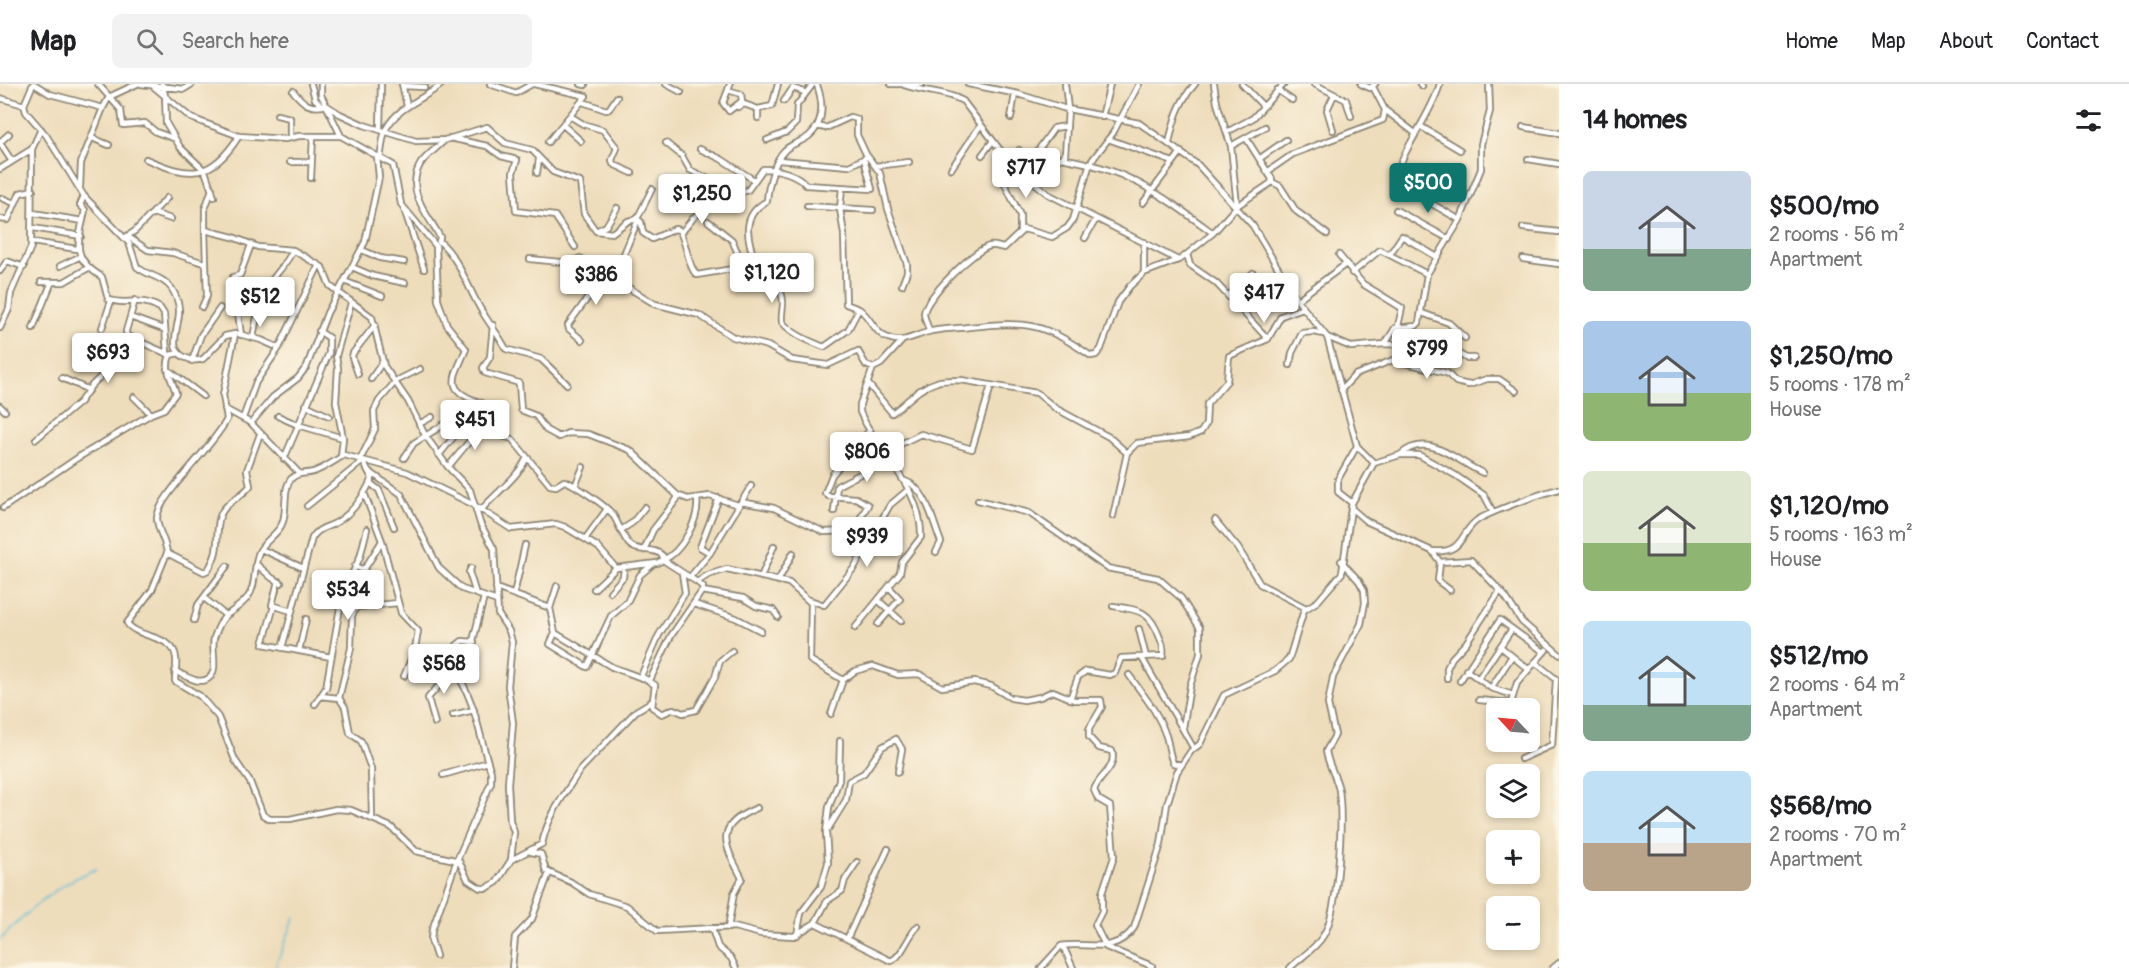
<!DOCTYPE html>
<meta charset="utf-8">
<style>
:root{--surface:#fff;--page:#f2f2f2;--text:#202124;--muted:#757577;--line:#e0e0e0;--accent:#0f766e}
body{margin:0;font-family:Pangolin,sans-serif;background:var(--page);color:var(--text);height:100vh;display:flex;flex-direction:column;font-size:22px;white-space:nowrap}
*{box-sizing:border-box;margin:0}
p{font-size:20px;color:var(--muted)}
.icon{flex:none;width:33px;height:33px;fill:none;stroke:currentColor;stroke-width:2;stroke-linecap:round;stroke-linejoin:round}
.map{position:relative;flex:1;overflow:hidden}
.panel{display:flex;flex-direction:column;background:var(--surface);width:570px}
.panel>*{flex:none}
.needle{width:39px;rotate:296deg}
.buttons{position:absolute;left:1486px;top:614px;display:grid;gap:12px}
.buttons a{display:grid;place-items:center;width:54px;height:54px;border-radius:9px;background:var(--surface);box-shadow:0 3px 9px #0003;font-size:30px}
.price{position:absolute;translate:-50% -51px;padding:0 14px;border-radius:6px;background:#fff;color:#222;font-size:20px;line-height:39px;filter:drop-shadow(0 2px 3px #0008)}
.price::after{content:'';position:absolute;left:50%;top:36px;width:18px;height:14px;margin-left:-9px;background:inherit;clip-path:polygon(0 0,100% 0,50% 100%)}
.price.current{background:var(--accent);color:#fff}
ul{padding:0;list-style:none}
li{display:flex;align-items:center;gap:18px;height:150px;padding:0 24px}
li span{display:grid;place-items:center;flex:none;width:168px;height:120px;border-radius:9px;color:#555}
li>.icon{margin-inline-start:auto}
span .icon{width:72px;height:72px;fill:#fffc;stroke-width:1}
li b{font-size:26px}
h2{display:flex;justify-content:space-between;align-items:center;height:72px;padding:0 24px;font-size:26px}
header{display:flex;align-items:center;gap:36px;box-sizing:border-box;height:84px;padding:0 30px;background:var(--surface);border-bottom:2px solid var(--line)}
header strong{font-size:28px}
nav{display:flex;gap:33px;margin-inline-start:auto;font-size:21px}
.search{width:420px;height:54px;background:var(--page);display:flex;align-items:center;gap:15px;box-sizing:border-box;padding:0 21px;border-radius:9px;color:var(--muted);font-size:22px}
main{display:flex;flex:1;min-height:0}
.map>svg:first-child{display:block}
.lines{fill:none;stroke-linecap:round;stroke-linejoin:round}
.stream{stroke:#57bbd5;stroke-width:1.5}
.minor-casing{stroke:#8c8473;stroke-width:8}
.minor{stroke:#fff;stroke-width:4.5}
</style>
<header>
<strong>Map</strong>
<div class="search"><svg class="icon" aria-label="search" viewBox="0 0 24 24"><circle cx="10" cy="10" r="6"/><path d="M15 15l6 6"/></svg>Search here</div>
<nav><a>Home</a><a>Map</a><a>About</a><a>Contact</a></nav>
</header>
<main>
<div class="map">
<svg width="1559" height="884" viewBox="0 0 1559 884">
<rect width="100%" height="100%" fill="#fcf5e5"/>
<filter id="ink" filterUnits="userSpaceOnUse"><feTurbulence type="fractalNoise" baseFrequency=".0167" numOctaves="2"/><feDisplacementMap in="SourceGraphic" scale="12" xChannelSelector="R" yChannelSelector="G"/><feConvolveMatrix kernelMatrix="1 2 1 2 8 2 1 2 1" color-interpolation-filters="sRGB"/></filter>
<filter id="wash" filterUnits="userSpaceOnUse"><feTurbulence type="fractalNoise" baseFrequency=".008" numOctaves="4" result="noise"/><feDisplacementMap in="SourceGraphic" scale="24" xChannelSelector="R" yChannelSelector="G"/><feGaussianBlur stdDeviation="1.35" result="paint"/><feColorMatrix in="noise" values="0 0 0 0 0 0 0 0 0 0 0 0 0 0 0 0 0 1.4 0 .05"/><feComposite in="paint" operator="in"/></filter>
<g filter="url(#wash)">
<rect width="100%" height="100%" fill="#edb"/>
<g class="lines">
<path class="stream" d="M0,856C28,827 58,799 96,785
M275,884L295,833"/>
</g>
</g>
<g filter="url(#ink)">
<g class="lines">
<g class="minor-casing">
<path id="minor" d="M33,0L24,21L26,28L46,51L84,112L129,159L137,183C148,192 164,193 172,205C186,228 175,238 175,259C175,272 192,279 203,275L225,252L235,250L223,311L227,335C215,361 158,412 157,434C157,446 166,457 167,469L152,506L127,539C137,555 174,550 176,574C177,581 175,590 175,597L200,612L218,633L235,676L250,698L263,731L270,735H290L336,725L351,726L391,743L416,767L459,777L468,796L480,804H487L497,798L511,776L542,760C548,731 565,710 580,686L636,627L651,618
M34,0L50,10L103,24
M98,0L121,26L123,41L145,39L156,48L173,54
M141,0L184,5L192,0
M162,0L165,11L166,39L180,63L205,87L214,113
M311,0L315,15L322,22
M321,0V11L326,21L340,30L364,41L416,57L445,56L487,43L505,59L532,66L553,88L580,98L584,130L596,147L612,149L628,137L637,135L641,138L643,149L652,155L675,145L679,146C687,159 688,184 697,191L756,181C770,187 783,204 783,219C783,225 781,231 782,238C792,250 809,257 824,263L848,246L859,225C870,232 875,250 888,254C903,260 913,252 928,248C940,244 956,245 969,243C1027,237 1042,238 1091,272L1096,271L1101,265L1118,218L1130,202L1144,189L1181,175L1213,149L1237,122L1271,99L1272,95L1246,54
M402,0L407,22
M490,0L516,9L532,0
M534,0L586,12L548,58
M581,0L585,1
M666,0L681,8
M891,0H922
M968,0L1018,10L1063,24L1139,39L1198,81L1253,142L1297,216L1327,253L1357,362L1374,379
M1214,0L1217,19L1231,62L1237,122
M1242,0L1263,22
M1314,0L1346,16L1351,32
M1361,0L1370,4L1375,0
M1420,0L1422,2
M1440,0C1429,36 1402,63 1394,100L1395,103L1422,114L1460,136
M904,1C923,8 946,7 963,17L1010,79C1028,88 1049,84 1065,71L1068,25L1065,0
M153,2L191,34L239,52L285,55L299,52H341L393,81L401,120L436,162L438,216L447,241L466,265C455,293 441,306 482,319L497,350L512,355L550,401L556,402L564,397C572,398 609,424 613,431C619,440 622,452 629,460C638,470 654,462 663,472V476L657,479L616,484L598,463L565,443L556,440L511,445L474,421L407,388L344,371C335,377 326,383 316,387C307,391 298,387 291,395C282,406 288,427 282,440C277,451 264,457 259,468C253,482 257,501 248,513C232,533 225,522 214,554C211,566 219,586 209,594C200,602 184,591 175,587
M403,2L425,3
M728,6L723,19L729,27L742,17L741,10L728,6L730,0
M1277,6L1292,16
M293,7C303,19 310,26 326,21L341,52
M0,14L24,21
M784,17L793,4L804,8
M583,18L606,26L609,25L617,13
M738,23L744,20L758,25
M1385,26L1415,49
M277,31L290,34V54
M570,32L583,40L603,46L617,64L612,76L613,80L632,89
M1102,33L1110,0
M758,34V25L772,22L778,0
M1011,34L1015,10
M563,41L581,57
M817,42L826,44L850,33L857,35V51L866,70L880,89L888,125L907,180V188L902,201
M1420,42L1460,66
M1523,43L1559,49
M380,45L381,0
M1333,46L1327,26L1334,11
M1227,48L1253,34L1284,0
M92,54L109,61
M450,54L487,62L501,72L517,76L513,89L516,127L555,132L575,163
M1108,55L1173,78
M767,56L787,48L796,39L797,21L813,0
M0,58L9,50
M0,59L11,76
M666,59L682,72L690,86L739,109L748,106L763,85C777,85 797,89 806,101L872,105L864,75
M1169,59C1174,35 1179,18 1195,0
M1231,62L1265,43
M700,65L721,75L754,96
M1019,66L1030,77
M982,71L992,58
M380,74C382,65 382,53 386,45C398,22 423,16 442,0
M1061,74C1128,85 1160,110 1213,149
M146,75C190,94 211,96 239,52
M1259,75L1286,56
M1528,75L1559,80
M779,76L849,82L865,74
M290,78H311
M1010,79L1002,94L1020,131V148
M875,82L909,78
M1016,83L1048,110L1178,176
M1026,83L1054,44L1067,42
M1400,83L1467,118
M0,85L32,65
M951,85L980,42
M1267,88L1293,70L1383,36L1385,26L1373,3
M537,89L539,75
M311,94L313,52
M1272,98L1280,102L1296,127L1327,150
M80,103L81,79L103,24L109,13L137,0
M842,104L840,125L844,150L846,220L859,225
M212,105L205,125V146L233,153L258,163L293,166L322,183L330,202L372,233L384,282L408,317L425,351L448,383L470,406L480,439L494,465L498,530L509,547L512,558L508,602L513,639L508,700L510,737L514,748L511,776
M84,112L80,121L85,126C79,158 69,173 102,193L108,215C125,223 138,211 160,224L164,230L167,269
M2,114L14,119
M1143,119L1181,68
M807,122L873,126
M404,125L424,185
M1396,126L1449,155
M33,129L83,137
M153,129L171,135
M0,135L8,136L20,109L33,106
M637,135L652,105
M708,137L732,156L744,183
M33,144L81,152
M1523,144L1559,148
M596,147L606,142L617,124
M681,149L695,132L714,119L715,96
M127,152L148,166L173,169L204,179
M126,153L135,147L167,114
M1085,154L1096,135
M439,157C461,176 468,206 483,229C491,242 499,252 506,265L541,275L567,300
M32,158L77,165
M439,158L440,153C428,130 404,107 421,79C427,71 438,63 445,56
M1144,158V189
M362,166L380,174L404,178
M1187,170L1190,181L1216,199L1268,255
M1390,170L1402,152L1437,173
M1339,171L1363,200L1402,224L1398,242
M530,175L570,179L580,174L655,220L699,231L733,253L768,262L792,276L828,281L858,267L866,281L873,284L881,280L902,257
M1523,175L1559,180
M756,181C748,156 739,132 767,117C768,103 774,76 785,66C792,59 802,58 809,52C825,38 823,18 817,1
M60,182L79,173
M352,183L373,192L405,199
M0,187L7,177L24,183
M606,188L619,182L638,136
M1352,189L1380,166L1427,190
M344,197L382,212
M41,198H64L88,184
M1228,212L1253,189
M1297,216L1346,180
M202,223L207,212L205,146
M1422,229L1449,239L1465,254
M130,233L163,245
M493,241L490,273L483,284L485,289L519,299L521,326L536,332L546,346L559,353L568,349L588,350L630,366L677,411L688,415L710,412L738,421
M0,244L9,225L11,209L31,163L32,65L41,45
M33,244L51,200
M102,244L111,217
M929,247C928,242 924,234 924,229C926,213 974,166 990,162C994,161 999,163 1004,164L1024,145L1052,153L1067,144L1073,136L1090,79L1113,49L1139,0
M239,250L261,256L279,264
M241,251L233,193L240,191L251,161
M127,252L168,270
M1327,253L1351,263L1385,260L1445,262L1466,274H1474
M253,254C256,237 259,218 268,202C275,190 287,180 293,166
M582,256L569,245L568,241L592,208L602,187
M1385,260L1395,244L1416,242L1419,239L1427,190L1460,136L1481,85V60L1490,27L1489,0
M192,277L201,251L220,224
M1290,281L1292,269L1302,249L1313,248L1324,250
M167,285L203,312
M358,290L352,273L353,269L375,241
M62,294L89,306
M371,295L383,277
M869,301L892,329C908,318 917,304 937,298C944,295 953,297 961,296L1037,309L1055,324L1109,353L1127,369
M1341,306L1355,291L1393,276L1447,289L1456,298L1469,301L1487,295H1499L1516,307
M134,313L151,330
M306,321L329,332
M0,322L5,327
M225,325L251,339L299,389
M278,332L298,341L343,354
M243,334L256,298L279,264L319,181
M251,339L273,313L298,294L307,282L327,229L365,158L379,93L377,73
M419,340L432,333
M36,355L80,318L91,302L125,269L128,260L126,247L135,216
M1357,362L1338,395V408L1352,419L1351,424L1366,437L1432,467C1466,470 1459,447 1479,435C1496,426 1539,410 1559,405
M884,368L921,350L972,365L991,302
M439,371L473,329
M1400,371C1428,345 1458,379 1483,389
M341,373L343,354L336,318L338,284L336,272L351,219
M404,374L414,359L448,338
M284,375L329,269V254L319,247
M448,383L472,354L492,339
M370,388L401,410L439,484L462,505L497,517
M905,397C927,404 933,439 941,458L936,468
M370,399L379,406L394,443
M575,402L583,383
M365,411L382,457L401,529L418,547L415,565L453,584C476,615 479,653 491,688V699L457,776L432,846L431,856L436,872
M697,415C700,435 681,469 663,476L697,498L708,491L727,485L789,499L811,519L810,576L843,596L855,587L873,582L898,591L919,590L942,603L974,598L991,602L1011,614L1024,616L1040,613L1053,607L1074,616H1101L1102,623L1089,645V653L1099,664L1112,667C1117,685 1099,691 1094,706L1098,715L1110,722L1114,773L1102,809V827L1095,841L1106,863L1152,882
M978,416L1029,429L1107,484L1158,494L1181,514L1200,544V570L1190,602L1183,644
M741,418L774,424L824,448L846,447L856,460L865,465
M1352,419L1374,379L1400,371H1419L1455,391L1484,411L1493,428
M307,422L363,377
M3,424L79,373L151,330L164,325L176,309C172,295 164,286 170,271L179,269
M481,426C494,411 519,392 526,375
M834,427L837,402L862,389L877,357
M1113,432L1127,369L1137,359L1189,353L1201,348L1206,340L1207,320L1227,297L1229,272L1268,255L1281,232L1303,224
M1215,436L1238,464L1260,500L1306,524
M621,446L632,439L645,423
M850,452L868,421L856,414L828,412L825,409L832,391L870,346
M585,455L607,425
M261,465L303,484
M644,466L653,446L677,415V411
M1432,467L1440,478L1438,497L1450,506
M167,469L204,488L208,486C221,465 215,458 219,436C222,419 241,414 250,402L247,386L260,350
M710,469L700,463L719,414
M1440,478L1471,476L1505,512L1522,538L1559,570
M256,480L272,494L281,499
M355,482L361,485L365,484L382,457
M471,484L469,488L476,510
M682,489L685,509L659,551L641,592L655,601L652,623L662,630L673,625L683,629L696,626L715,593L720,577L732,567
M690,493L710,469L751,402
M761,493L774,462
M278,497L272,521L291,527
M778,497L793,469
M496,504L550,524L557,502
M594,505L616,484
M702,507L743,514L756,522L773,526L778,533
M610,508L623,493L624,484
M514,510L525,461
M204,514L224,530
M810,516L824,521L854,484L890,421L909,405
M878,516L901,537
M694,520L736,534L761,547
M274,522L263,560L331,573
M550,524L555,549L550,560L587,583L611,532L627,518L640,491L652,481
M194,536L198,521L227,482
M878,540L900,515L889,503
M855,544L900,489L902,478L921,453C922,402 878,371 860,328V320L873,284
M1139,545L1146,573
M555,549L612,583L642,594
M1501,563L1528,585
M282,564L312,454C319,442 330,444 340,436C355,426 365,410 372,394L361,374L375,345L374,327L379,317L396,297L420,285
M299,567L306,535
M1142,574L1194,665
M453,584L457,561L462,557L474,558
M1466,586L1491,604L1513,611
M1129,591C1143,611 1158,627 1166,652C1169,661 1169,670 1173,679L1181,681
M404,592L415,565
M1447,594V584L1452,574L1466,559L1500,507
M1478,595L1512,545
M650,596L671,552L702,507L703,503L697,498
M1460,597L1500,536L1544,568
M1491,604L1512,572
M320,612L339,614
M1070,615L1078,593L1086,587L1110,591L1115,589L1121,574L1163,572C1164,565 1163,560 1160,554C1150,526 1139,526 1113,522
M1479,616L1511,619L1517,599L1546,566
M315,620L326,604L342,512L360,473L367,445
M831,630L843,596
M453,631L474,626
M435,639L428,614L471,565L484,513
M1521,675L1552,661L1556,595L1535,578
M443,691L488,678
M372,734L371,685L361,657L350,649L345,623L339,614L351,564L352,532L356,523L398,519
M828,745L846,716L849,697L864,689L882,663L896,655L902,665L898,688
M531,768L541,770L546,787L571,798L589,810L627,822L657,847L734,843L761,850L794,852L815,839L891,877C903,872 908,851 918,842
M815,839L827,817L842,807L845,796L857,778
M728,844L734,809L742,794C724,760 713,742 757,724
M712,845L718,863L731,874L736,884
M797,851L801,829L821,803L828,779L826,748L829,723L839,696L840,657
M847,855L888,765
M1063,862L1073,884
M512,884L515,853L532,835L549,789
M1041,884L1061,862C1088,857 1113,872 1134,844L1161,760L1167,720L1177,688L1191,667L1200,660L1224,611L1275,587L1289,575L1304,526L1318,517L1342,489L1351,424
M1290,884C1300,874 1316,864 1323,852C1339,827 1343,737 1339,706C1336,692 1328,681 1326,667L1335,651L1328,620L1333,593L1361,540L1365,519L1364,506L1359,497L1341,477
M1553,884L1559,879"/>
</g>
<use href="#minor" class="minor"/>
</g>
</g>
</svg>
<div class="buttons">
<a><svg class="needle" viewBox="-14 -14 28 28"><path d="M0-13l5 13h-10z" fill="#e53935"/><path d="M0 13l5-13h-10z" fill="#757577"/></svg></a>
<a><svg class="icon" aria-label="layers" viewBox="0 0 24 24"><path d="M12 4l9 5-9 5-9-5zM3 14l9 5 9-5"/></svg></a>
<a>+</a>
<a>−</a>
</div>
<b class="price" style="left:1026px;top:115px">$717</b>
<b class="price current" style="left:1428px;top:130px">$500</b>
<b class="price" style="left:702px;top:141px">$1,250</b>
<b class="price" style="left:772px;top:220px">$1,120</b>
<b class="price" style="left:596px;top:222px">$386</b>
<b class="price" style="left:1264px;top:240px">$417</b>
<b class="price" style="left:260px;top:244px">$512</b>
<b class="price" style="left:1427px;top:296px">$799</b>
<b class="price" style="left:108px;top:300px">$693</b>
<b class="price" style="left:475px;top:367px">$451</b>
<b class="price" style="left:867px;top:399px">$806</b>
<b class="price" style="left:867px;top:484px">$939</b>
<b class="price" style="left:348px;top:537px">$534</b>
<b class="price" style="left:444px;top:611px">$568</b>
</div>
<section class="panel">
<h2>14 homes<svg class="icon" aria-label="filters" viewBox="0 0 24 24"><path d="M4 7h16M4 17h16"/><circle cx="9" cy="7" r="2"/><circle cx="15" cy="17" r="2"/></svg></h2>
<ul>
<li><span style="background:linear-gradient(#c9d6e8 65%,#7fa58c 0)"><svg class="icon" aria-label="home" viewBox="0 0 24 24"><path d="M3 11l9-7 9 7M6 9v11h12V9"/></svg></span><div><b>$500/mo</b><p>2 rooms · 56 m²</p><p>Apartment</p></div></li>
<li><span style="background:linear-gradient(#a9c7e8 60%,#8fb573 0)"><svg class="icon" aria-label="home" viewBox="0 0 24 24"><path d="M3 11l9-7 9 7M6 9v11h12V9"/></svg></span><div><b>$1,250/mo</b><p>5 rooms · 178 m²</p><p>House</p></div></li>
<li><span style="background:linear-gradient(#dfe7d0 60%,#8fb573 0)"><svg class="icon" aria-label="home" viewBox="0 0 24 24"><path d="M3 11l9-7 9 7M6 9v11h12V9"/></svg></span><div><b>$1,120/mo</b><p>5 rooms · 163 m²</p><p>House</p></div></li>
<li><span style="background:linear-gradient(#bfe0f5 70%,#7fa58c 0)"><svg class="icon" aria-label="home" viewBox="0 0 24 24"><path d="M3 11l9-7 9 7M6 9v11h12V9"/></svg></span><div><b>$512/mo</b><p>2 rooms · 64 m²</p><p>Apartment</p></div></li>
<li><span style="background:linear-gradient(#bfe0f5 60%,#b9a48a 0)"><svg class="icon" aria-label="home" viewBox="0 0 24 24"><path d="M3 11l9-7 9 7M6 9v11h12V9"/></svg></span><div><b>$568/mo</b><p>2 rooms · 70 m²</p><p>Apartment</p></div></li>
</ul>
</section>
</main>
